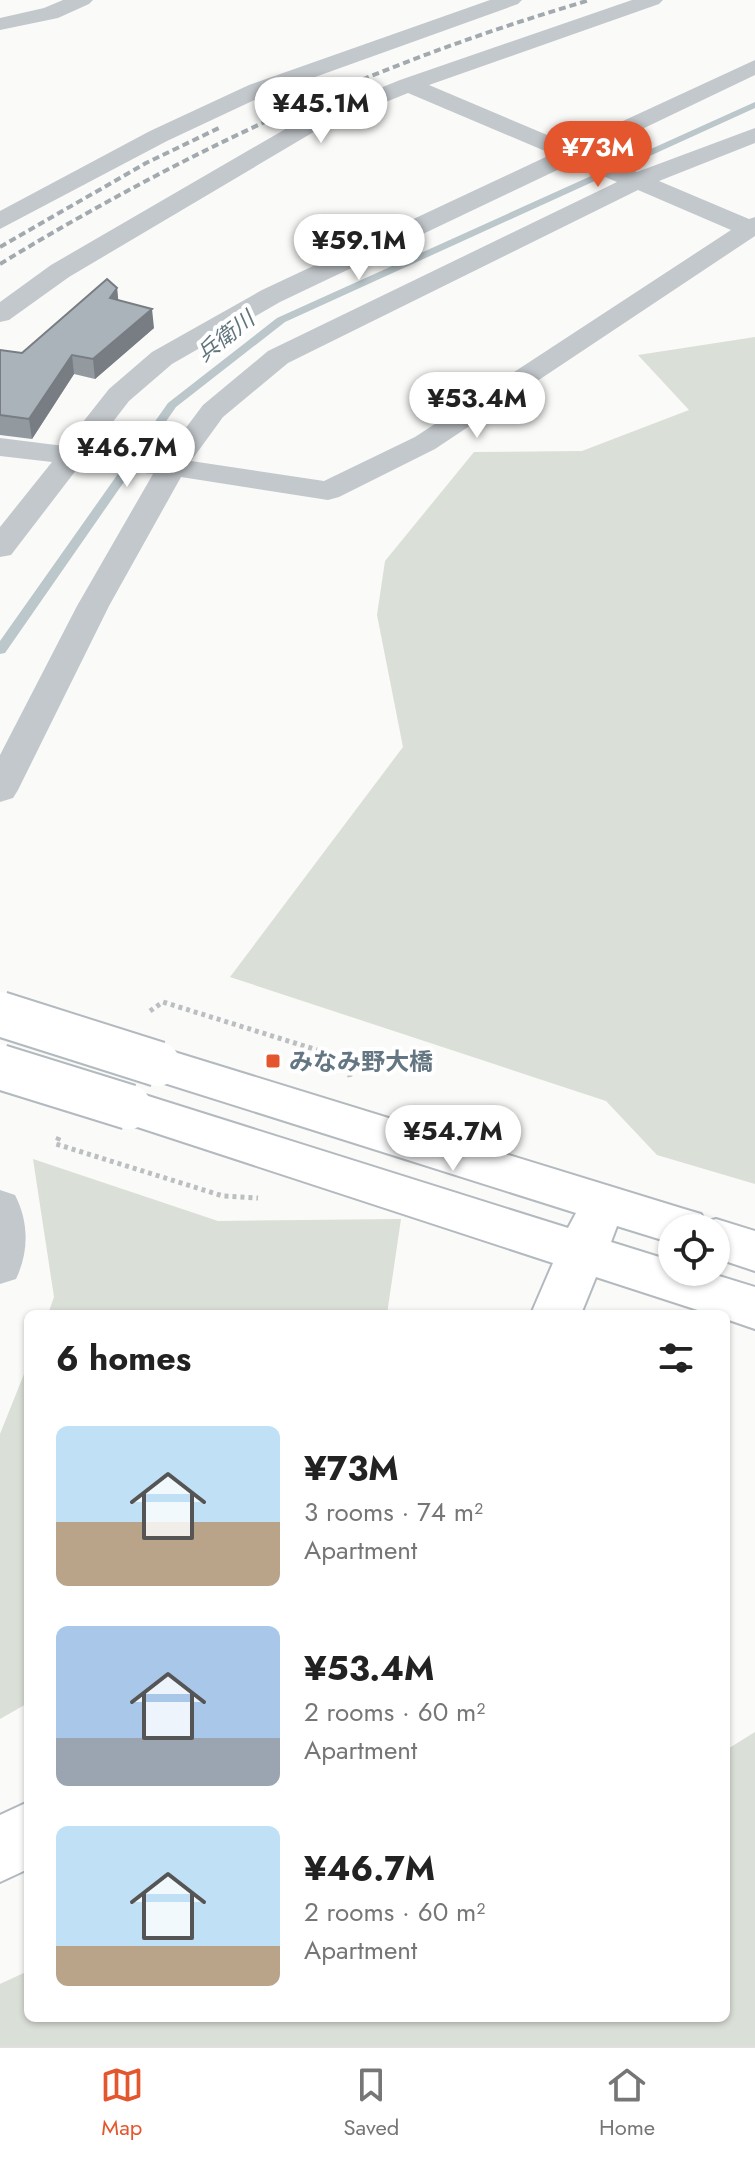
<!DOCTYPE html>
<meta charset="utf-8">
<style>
:root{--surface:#fff;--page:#f2f2f2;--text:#222;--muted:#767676;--line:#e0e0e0;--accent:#e4572e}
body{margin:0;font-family:Jost,"Noto Sans JP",sans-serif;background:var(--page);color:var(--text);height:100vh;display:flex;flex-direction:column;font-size:30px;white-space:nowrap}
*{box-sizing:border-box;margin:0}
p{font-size:26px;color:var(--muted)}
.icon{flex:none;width:44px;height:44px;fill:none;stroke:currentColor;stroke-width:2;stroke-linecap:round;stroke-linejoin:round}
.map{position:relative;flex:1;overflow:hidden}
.sheet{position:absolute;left:24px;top:1310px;width:706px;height:712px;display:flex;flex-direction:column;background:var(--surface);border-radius:12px;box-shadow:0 2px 6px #0004}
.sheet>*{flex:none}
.controls{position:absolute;left:658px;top:1214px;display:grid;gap:16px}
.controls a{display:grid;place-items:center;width:72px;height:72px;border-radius:50%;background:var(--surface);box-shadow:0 2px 6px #0004;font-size:40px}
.price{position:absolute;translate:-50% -68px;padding:0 18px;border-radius:28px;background:#fff;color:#222;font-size:26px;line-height:52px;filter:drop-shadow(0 2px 4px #0008)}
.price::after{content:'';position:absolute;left:50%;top:48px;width:24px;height:18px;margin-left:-12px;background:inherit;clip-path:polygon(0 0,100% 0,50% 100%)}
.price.selected{background:var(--accent);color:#fff}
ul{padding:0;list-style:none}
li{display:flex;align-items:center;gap:24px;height:200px;padding:0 32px}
li span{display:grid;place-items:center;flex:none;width:224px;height:160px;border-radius:12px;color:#555}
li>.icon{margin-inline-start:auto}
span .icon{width:96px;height:96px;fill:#fffc;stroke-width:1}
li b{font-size:34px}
h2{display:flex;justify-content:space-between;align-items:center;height:96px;padding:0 32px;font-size:34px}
.menu{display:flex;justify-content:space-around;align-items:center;height:112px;border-top:2px solid var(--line);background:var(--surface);font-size:22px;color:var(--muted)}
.menu a{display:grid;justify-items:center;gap:4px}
.menu .selected{color:var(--accent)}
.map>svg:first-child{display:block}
.green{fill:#dadfd7}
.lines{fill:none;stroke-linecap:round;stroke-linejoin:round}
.stream{fill:#bbc7cb;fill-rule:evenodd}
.secondary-casing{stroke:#b3babf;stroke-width:4}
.path{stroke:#bbbfc2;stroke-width:5;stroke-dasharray:4 4;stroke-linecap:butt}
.street{fill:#c3c8cc;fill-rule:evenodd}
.secondary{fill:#fff;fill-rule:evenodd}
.rail{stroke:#a2aab0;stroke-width:4;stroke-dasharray:7 4;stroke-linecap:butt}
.secondary-bridge-casing{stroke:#b3babf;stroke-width:48;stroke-linecap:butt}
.secondary-bridge{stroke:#fff;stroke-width:44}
.wall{fill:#929a9f}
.shaded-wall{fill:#777d82}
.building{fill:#aab3b9;stroke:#777d82;stroke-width:2}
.poi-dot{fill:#e4572e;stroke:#fff;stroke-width:3}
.labels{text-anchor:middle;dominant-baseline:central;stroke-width:8;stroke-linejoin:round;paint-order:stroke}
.far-water-label{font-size:22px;font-style:italic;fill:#60757c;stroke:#fff}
.poi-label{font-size:24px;font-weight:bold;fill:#657683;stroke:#fff;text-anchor:start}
</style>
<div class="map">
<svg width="755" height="2046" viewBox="0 0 755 2046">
<rect width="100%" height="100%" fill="#fafaf8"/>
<path class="green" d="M755,337V1184L657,1155L606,1101L230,977L403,747L377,615L385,561L474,452L582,451L689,410L638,355Z
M33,1159L218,1221L401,1219L387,1314H48L54,1297Z
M28,1364V1703L0,1719V1434Z
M755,1732V2046H0V1984L28,1971V2018H726V1750Z"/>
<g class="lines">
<path class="stream" d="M755,102V108L285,322L176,407L5,653L0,654V641L168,403L277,318Z"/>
<g class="secondary-casing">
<path id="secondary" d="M158,1047L684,1209L701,1214L705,1222L716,1219L755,1231V1271L716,1258V1228H672V1243L617,1226L611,1242L672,1261V1272H706L755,1287V1329L726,1319V1314H710L596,1277L581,1314H531L553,1263L113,1119L106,1107L113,1095L129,1090L568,1228L576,1213L142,1076L136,1064L142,1052Z
M28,1802V1869L0,1882V1815Z"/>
</g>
<path class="path" d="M150,1011L163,1002L346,1059L350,1077
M59,1137L56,1144L223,1196L258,1198"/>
<path class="street" d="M63,0H93L89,4L58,18L0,30V18L44,8Z
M490,0H522L518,4L265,95L167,141L0,229V211L150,131L249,85Z
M632,0H663L659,4L429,85L571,145L755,60V75L592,153L637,172L755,128V143L659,181L749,219L755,217V236L435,449L339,497L328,500L181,477L109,606L18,790L13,798L0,802V755L77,606L153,474L80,465L11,555L0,557V527L52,462L0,456V438L64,446L109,389L152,352L262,290L552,154L408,93L317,130L69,277L9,320L0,322V302L51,265L301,120L400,80ZM572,163L617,182L268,351L203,405L164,457L92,449L129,401L172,364L280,302ZM638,190L731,230L415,437L324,481L191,461L223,417L288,363Z
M0,1190L15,1195C29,1222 29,1252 16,1279L0,1284Z"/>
<use href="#secondary" class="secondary"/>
<path class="rail" d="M0,247L146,163L221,127
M0,264C191,148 376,63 590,0"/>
<g class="secondary-bridge-casing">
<path id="secondary-bridge" d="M0,1014L158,1064
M0,1067L129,1107"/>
</g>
<use href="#secondary-bridge" class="secondary-bridge"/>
</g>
<path class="wall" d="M117,288L118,300L154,328L95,379L74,374L32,439L0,435V350L22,353Z"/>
<path class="shaded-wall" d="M117,288L119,307L110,298Z
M152,309L154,328L95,379L93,359Z
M72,355L74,374L32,439L29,419Z"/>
<path class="building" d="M107,279L117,288L110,298L152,309L93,359L72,355L29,419L0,415V350L22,353Z"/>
<rect class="poi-dot" x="265" y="1053" width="16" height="16" rx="4"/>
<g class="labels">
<g class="far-water-label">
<text transform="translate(225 336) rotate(-38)">兵衛川</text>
</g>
<g class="poi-label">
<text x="289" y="1061">みなみ野大橋</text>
</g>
</g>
</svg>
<div class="controls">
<a><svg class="icon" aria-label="locate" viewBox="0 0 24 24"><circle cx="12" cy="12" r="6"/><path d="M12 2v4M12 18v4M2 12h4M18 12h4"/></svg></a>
</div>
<b class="price" style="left:321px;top:145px">¥45.1M</b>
<b class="price selected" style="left:598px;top:189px">¥73M</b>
<b class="price" style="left:359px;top:282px">¥59.1M</b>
<b class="price" style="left:477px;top:440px">¥53.4M</b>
<b class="price" style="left:127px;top:489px">¥46.7M</b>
<b class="price" style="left:453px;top:1173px">¥54.7M</b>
<section class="sheet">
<h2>6 homes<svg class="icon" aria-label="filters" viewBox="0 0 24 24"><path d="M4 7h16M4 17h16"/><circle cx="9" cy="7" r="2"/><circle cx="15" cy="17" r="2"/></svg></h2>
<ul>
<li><span style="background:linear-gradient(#bfe0f5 60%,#b9a48a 0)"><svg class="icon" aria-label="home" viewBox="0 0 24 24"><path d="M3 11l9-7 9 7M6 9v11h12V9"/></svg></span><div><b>¥73M</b><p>3 rooms · 74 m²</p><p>Apartment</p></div></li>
<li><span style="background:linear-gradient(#a9c7e8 70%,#9aa5b1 0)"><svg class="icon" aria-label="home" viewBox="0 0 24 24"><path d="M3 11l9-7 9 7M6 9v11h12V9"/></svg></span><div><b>¥53.4M</b><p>2 rooms · 60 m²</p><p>Apartment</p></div></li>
<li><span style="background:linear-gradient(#bfe0f5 75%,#b9a48a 0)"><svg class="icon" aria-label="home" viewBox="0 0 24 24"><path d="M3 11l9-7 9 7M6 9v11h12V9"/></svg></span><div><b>¥46.7M</b><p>2 rooms · 60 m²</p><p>Apartment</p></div></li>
</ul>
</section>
</div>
<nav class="menu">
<a class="selected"><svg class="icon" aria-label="map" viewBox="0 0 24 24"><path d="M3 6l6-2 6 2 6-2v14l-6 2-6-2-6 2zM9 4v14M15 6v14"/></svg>Map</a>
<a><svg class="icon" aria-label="saved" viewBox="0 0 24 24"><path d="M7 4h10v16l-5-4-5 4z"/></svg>Saved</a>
<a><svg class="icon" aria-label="home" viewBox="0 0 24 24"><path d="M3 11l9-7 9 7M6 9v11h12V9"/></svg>Home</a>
</nav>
